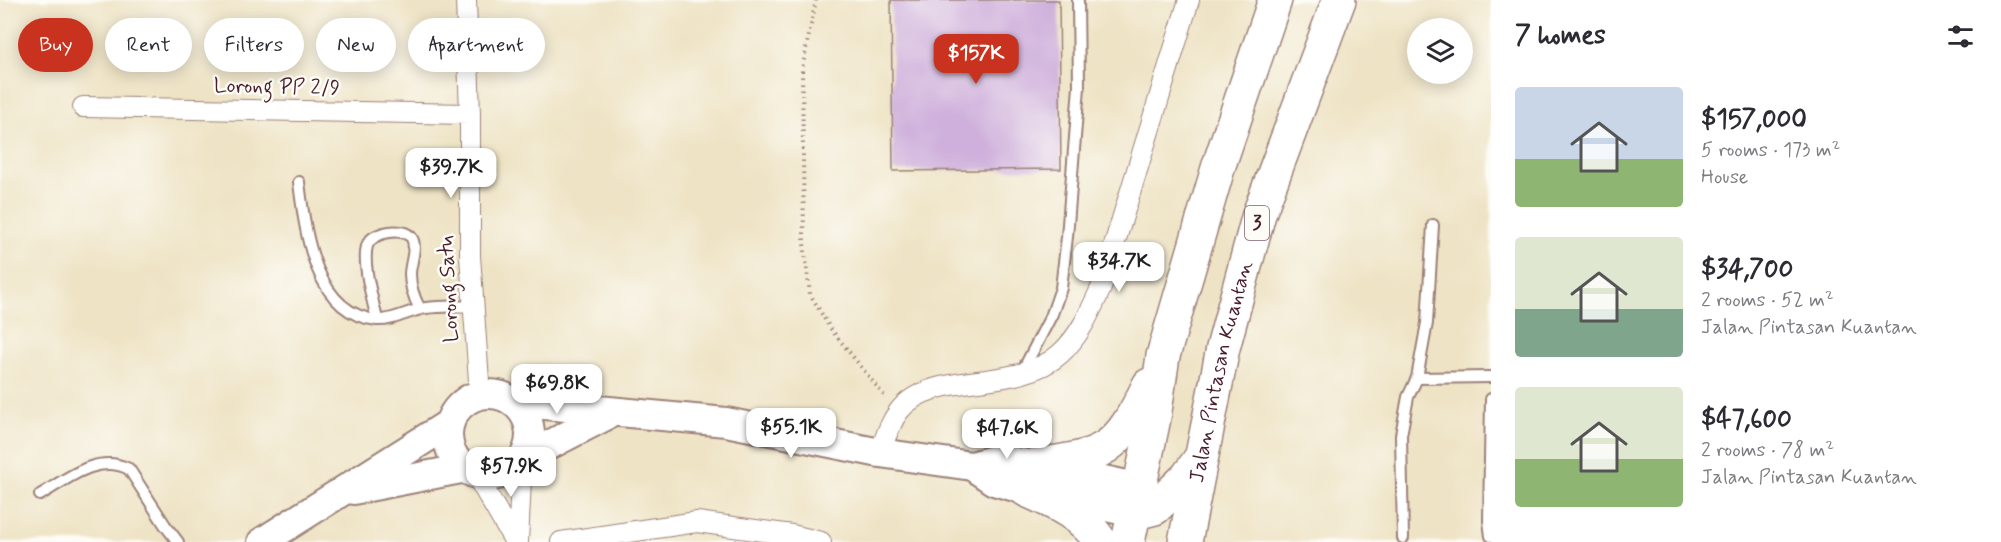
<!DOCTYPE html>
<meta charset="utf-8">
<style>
:root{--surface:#fff;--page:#f2f2f3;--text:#2b2b33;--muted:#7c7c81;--accent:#c8321e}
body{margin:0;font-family:Mynerve,sans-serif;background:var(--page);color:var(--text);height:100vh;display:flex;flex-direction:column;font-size:22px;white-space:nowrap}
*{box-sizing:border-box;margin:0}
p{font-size:20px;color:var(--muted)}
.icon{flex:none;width:33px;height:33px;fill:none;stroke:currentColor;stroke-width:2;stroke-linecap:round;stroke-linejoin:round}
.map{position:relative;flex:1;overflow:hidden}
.panel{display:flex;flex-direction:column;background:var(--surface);width:510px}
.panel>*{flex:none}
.top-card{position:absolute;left:18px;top:18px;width:570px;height:54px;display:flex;gap:12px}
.buttons{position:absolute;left:1407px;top:18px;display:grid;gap:12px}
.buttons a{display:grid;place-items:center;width:66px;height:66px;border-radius:50%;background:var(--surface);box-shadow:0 3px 15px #0003;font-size:30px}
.price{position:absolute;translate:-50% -51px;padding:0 14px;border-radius:12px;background:#fff;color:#222;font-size:20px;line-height:39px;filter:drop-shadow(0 2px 3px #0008)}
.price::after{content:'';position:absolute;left:50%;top:36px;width:18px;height:14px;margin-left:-9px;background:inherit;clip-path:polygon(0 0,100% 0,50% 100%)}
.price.active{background:var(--accent);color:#fff}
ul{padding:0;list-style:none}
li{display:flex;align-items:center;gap:18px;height:150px;padding:0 24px}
li span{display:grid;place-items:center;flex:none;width:168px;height:120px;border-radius:6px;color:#555}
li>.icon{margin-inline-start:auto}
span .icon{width:72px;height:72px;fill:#fffc;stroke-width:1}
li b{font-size:26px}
h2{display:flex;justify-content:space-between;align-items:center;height:72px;padding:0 24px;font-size:26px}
.tag{padding:0 21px;border-radius:27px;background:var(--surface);box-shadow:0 3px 15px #0003;font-size:21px;line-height:54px}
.tag.active{background:var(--accent);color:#fff}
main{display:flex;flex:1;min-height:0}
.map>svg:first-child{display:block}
.building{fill:#cfb0dc}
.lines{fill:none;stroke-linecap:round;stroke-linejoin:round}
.lane-casing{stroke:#9c8178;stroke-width:14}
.street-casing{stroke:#9c8178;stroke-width:22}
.secondary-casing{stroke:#9c8178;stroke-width:32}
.highway-casing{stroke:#9c8178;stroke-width:36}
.path{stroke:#9c8178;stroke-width:4;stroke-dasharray:1.5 4.5;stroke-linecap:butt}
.lane{stroke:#fff;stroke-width:10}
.street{stroke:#fff;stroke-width:20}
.secondary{stroke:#fff;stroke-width:28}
.highway{stroke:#fff;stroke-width:33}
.labels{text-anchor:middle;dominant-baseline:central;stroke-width:5;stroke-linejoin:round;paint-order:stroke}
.shield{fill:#fdfcf7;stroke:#806168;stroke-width:1.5}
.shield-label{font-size:20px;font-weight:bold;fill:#4a1f2b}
.street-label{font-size:21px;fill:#4a1f2b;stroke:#fdfcf7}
</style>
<main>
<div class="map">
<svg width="1491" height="542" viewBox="0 0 1491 542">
<rect width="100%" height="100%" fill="#fdfcf7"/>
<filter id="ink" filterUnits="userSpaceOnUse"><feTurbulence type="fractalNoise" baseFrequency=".0167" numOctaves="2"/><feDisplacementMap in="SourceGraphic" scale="12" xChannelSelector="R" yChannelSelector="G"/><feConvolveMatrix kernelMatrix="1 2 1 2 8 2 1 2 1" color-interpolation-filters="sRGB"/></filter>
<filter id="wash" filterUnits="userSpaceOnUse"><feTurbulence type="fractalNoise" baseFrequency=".008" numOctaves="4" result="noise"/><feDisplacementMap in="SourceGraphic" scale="24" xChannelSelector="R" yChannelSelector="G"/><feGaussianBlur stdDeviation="1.35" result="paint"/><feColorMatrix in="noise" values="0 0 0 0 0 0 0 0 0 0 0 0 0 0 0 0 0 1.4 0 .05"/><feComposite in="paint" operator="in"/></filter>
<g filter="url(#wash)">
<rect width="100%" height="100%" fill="#eee3c5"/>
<g id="blocks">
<path class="building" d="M891,0H1059L1061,169L893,171Z"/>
</g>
</g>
<g filter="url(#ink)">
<use href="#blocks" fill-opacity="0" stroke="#9c8178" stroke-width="1.5"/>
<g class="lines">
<g class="lane-casing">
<path id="lane" d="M299,182C305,230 314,314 377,320C394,321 410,310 426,308C441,306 457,307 473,306
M377,320C373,300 362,265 367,246C370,237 381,233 389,232C397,231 405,231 411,237C418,245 410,264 410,274C410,286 414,298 420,309
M1022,372L1052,314L1061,288L1067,237L1079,87L1078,0
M1417,378L1491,377
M1491,399L1489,521L1491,536
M40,495C67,479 97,453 129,469L165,525L178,542
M1403,538L1401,435L1408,397L1417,378L1427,323L1433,225"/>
</g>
<g class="street-casing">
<path id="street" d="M466,0L470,114V256L480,395
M83,107L470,114
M880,453C885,439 889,424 899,411C932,368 1015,394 1060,354C1080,336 1090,312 1101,288L1189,0
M475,473L515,542
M518,542L522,459
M561,542L697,522L792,535L821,542"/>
</g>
<g class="secondary-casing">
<path id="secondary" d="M448 435a41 41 0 1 1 82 0a41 41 0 1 1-82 0Z
M513,402L726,422L880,453L972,466L997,459L1035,465L1140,488
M522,459L613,412
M972,466L994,481L1026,490L1135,513
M353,490L466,468
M262,542L450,423"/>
</g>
<g class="highway-casing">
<g id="highway">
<path d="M1035,465C1106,456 1117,451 1149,385"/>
<path d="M1026,490C1055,503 1082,514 1101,542"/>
<path d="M1135,513L1155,508L1187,477L1200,459"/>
<path d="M1128,542L1154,418L1163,356L1219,165L1275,0"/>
<path id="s1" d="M1185,542L1223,348L1259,214L1339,0"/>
</g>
</g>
<path class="path" d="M816,0L802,69L804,244L810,294L830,328L886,398"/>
<use href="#lane" class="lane"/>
<use href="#street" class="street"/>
<use href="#secondary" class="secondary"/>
<use href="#highway" class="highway"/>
</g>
</g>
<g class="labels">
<rect class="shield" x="1245" y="206" width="24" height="34" rx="4.5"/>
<g class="shield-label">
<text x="1257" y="223">3</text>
</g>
<g class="street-label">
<text transform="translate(277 87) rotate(1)">Lorong PP 2/9</text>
<text transform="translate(449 289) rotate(-93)">Lorong Satu</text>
<text stroke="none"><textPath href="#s1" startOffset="174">Jalan Pintasan Kuantan</textPath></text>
</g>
</g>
</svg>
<div class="buttons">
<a><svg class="icon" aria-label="layers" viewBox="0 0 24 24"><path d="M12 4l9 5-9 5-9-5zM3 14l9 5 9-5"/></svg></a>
</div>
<b class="price active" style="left:976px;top:85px">$157K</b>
<b class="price" style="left:451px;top:199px">$39.7K</b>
<b class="price" style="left:1119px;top:293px">$34.7K</b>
<b class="price" style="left:557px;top:415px">$69.8K</b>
<b class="price" style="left:791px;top:459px">$55.1K</b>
<b class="price" style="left:1007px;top:460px">$47.6K</b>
<b class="price" style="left:511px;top:498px">$57.9K</b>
<div class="top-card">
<a class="tag active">Buy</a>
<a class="tag">Rent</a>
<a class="tag">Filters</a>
<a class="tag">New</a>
<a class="tag">Apartment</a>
</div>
</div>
<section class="panel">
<h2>7 homes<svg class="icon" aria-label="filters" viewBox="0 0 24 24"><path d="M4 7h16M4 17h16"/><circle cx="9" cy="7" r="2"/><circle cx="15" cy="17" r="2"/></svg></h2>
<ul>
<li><span style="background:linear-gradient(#c9d6e8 60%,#8fb573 0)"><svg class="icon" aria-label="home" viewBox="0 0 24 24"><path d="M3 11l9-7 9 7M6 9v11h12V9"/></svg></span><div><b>$157,000</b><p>5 rooms · 173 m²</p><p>House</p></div></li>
<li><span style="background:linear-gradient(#dfe7d0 60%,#7fa58c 0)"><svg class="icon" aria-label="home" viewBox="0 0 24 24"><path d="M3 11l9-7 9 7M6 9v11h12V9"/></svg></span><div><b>$34,700</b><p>2 rooms · 52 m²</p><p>Jalan Pintasan Kuantan</p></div></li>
<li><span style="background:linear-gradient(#dfe7d0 60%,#8fb573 0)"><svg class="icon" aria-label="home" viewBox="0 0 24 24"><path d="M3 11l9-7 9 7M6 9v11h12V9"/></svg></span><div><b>$47,600</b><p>2 rooms · 78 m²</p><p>Jalan Pintasan Kuantan</p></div></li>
</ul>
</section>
</main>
